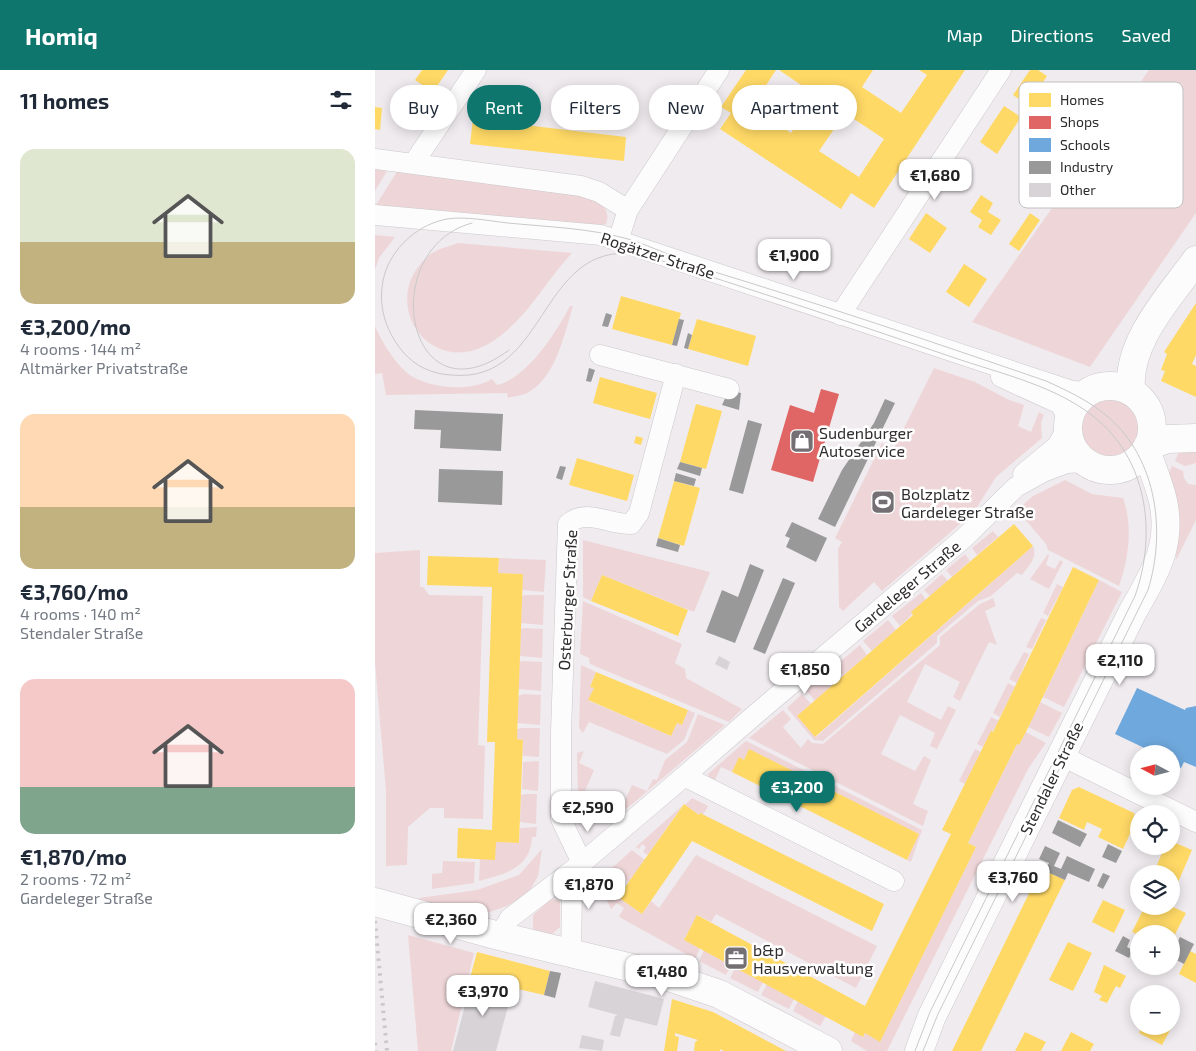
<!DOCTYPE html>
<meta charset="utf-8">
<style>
:root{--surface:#fff;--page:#f2f2f3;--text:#1f2937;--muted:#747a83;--accent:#0f766e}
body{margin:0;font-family:"Exo 2",sans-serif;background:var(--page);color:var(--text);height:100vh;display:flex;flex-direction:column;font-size:19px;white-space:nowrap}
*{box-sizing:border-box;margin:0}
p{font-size:16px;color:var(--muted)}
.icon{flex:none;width:28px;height:28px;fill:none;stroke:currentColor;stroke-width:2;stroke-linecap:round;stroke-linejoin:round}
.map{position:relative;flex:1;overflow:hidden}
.drawer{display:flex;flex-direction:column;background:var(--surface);width:375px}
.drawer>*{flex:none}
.top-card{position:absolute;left:15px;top:15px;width:475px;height:45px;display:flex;gap:10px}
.needle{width:32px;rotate:277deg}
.buttons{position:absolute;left:755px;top:675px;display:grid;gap:10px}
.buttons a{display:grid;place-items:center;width:50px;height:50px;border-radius:50%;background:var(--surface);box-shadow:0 2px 12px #0003;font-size:25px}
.price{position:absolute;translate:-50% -42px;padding:0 11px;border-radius:10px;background:#fff;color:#222;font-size:16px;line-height:32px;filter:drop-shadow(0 1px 2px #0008)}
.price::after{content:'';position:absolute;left:50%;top:30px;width:15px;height:11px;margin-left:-8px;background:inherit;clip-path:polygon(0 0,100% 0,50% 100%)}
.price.selected{background:var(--accent);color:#fff}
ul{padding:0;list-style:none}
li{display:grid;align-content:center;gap:10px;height:265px;padding:0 20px}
li span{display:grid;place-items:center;height:155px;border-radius:15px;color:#555}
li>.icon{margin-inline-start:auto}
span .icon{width:90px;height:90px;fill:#fffc;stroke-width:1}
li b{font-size:21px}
h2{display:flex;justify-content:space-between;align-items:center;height:60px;padding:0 20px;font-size:21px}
.tag{padding:0 18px;border-radius:22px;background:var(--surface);box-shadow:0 2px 12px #0003;font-size:18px;line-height:45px}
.tag.selected{background:var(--accent);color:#fff}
header{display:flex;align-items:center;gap:30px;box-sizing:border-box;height:70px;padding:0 25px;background:var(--accent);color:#fff}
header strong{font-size:24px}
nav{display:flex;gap:28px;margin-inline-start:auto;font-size:18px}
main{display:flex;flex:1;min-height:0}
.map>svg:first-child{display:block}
.green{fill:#eed6d8}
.homes{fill:#ffd966;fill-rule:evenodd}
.shops{fill:#e06666}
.schools{fill:#6fa8dc}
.industry{fill:#999}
.building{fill:#d7d3d7}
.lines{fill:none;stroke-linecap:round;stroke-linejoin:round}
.street-casing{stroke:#cbc8ca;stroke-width:21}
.secondary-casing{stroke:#cbc8ca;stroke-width:29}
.street{stroke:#fdfcfd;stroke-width:20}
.secondary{stroke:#fdfcfd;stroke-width:28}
.tram{stroke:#cac9ca;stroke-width:1}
.rail{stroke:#cac9ca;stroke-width:4;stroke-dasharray:2.5 5;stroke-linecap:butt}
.labels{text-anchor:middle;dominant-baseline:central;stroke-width:5;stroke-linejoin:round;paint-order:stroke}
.street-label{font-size:16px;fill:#2f2c2e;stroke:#fff}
.poi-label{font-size:16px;fill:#2f2c2e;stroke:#fff;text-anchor:start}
.key{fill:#fff;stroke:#c1c0c0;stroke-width:1}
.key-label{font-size:14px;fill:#2f2c2e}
</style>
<header>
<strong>Homiq</strong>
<nav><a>Map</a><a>Directions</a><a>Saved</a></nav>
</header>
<main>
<section class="drawer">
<h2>11 homes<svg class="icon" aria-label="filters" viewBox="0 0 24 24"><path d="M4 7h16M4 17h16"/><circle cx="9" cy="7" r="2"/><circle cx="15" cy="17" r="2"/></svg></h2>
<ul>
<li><span style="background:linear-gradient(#dfe7d0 60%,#c2b280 0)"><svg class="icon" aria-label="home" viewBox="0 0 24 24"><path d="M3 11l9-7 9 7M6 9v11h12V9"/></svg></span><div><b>€3,200/mo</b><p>4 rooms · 144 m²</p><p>Altmärker Privatstraße</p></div></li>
<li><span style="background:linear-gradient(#ffd9b3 60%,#c2b280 0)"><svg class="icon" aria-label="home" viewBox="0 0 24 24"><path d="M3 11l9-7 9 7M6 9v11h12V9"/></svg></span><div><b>€3,760/mo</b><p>4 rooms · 140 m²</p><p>Stendaler Straße</p></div></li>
<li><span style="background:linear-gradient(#f6c9c9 70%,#7fa58c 0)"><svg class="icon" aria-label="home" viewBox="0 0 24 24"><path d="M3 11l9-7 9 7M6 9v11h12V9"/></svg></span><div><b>€1,870/mo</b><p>2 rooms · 72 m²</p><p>Gardeleger Straße</p></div></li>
</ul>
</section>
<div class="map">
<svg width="821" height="981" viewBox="0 0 821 981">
<rect width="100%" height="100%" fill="#f0ebef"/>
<path class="green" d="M774,0H821V143L715,297L597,252Z
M0,99L12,101L0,121Z
M23,100L205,124C218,130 238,135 231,154L222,156L1,135Z
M0,165L20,167L4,188L0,200Z
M83,173L197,183C169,213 151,251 115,273C55,309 2,233 52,187C60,179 73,177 83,173Z
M195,236H198C189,265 181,308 152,323C146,326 139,326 133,328L132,323L11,325L7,303L0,304V256C7,273 25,302 42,309C64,319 97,321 117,309L122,315C152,308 181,263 195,236Z
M559,298L600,312L634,330L649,335L643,356L656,362L664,342L669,345L666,352L667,368L621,407L599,442L507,521L499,512L468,541L464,537L463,479L467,472L460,468L507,373L519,378Z
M703 358a33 33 0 1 1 66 0a33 33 0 1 1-66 0Z
M821,381V393L810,396L800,391L804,382Z
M797,396L808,401L809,408L813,414L821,415V450L801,490L803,455L793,405Z
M690,410L717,424L748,428C758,456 754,488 744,516L673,480L671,474L642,440L658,426Z
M618,461L623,467L602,485L597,478Z
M208,470L335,502L319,542L227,505L216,531L208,527Z
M658,476C663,488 653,496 647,505L642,503L616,526L603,531L562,566V573L448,671L439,670L412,638L427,624L436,634L422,646L441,667Z
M45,480V517H48L54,525L108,526L103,675L110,676L108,749L69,748V738H55L33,757L32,795L11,796V721L0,593V483Z
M590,484L595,491L577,507L571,500Z
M673,484L674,485L671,495L680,499L685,490L688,492L674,519L655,509Z
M124,488L171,490L169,522L147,520L148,504L123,503Z
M567,504L573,511L555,526L549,520Z
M724,510L747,522L689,637L668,627Z
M682,514L688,517L673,546L668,543Z
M546,523L551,530L525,556L517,546Z
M150,525H169L168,555L146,553L147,526Z
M618,528L621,536L610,541L622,575L614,572L585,631L578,627L585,612L550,594L532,632L566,650L573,636L581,640L562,679L555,676L560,663L525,645L506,684L540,701L549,686L556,690L538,734L553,741L548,756L374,668L408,640L416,649L408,657L426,678L433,669L437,673L448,674L565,575V567L605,534Z
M208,531L307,574L300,593L310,599L311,608L367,639L354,652L215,594L214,588L205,584Z
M666,548L671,550L657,579L651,577Z
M513,550L521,560L497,581L488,571Z
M150,558L168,559L167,588L145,586L146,559Z
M485,575L492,585L468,606L460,596Z
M649,582L654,584L642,613L634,609Z
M149,591L167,592L166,621L143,619L144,592Z
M206,595L221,602L215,616L219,618L214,631L296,666L302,653L307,655L313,640L320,643L309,670L292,684L214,652L208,663L204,658Z
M456,599L464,609L440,631L431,620Z
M633,613L640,617L625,647L618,643Z
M148,624L166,625L165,655L142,653L143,626Z
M665,632L687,643L674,667L653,657Z
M323,644L350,655L255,736C241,746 231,744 217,735L214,737L203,720L202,683L209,681L204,693L219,700L208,726L245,741L257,715L272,721L278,709L282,710L290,690L312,672Z
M616,647L624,651L608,677L602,674Z
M147,658H165L164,687L148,686V670L142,669V659Z
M651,662L671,673L653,699L512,981H492L476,971L480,962L488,967L490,963L505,971L601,777L593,773L642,674L644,675Z
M371,671L547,760L536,792L532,790L544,764L374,680L369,690L364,688L357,702L346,697L340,710L334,708L333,704Z
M600,679L606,682L590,714L584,711Z
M164,691L163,721L147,719L148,692Z
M152,724H162L161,754L145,752L146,725Z
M317,728L333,736L328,745H324L310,735Z
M307,736L273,785L268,782L271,777L267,774L264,779L261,777Z
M162,757L161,767H157C156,799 128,804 104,811L105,789L121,772L144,773L145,758Z
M167,779L163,806L154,822L132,836L103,846L45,835L44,828L102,820L144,805Z
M257,780L270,790L254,812L245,805L248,801L243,798L240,802L236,799Z
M321,785L502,876L481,918L341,844L336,852L323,845L309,869L325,878L320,889L246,848L244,846L249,838L242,833L236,839L226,819L232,804L251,817L243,827L267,844L276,831L284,838Z
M68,791L100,792L99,813L57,819V804L67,803Z
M176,829L185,831V857L176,865L158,861V845Z
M33,865L99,883L76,981H43Z
M329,880L356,895L351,905L324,891Z
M361,897L388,912L383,922L355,908Z
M392,914L419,929L414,939L386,925Z
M423,931L451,946L445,956L418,941Z"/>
<path class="homes" d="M47,0H73L58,22L40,10Z
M371,0H401L377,37L416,63L441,25L404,0H498L487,17L526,43L552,5L544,0H590L499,138L476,123L466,139L345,59L356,43L346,37ZM470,43L509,69L484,107L444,81Z
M655,0H663L672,6L653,35L638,25Z
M629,36L646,47L622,84L605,72Z
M0,37L7,38L5,60L0,59Z
M98,49L251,67L249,91L95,74Z
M606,125L618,133L613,142L626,150L616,165L603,157L607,150L595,142Z
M551,143L572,158L555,183L534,169Z
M655,143L665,150L644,181L634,174Z
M589,194L612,209L594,237L571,222Z
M246,226L306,243L297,275L237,259Z
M821,233V285L817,294L821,296V327L786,311L790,301L786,300L792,284L789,282Z
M322,249L381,266L373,296L313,279Z
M225,307L282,323L275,349L218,333Z
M321,334L347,341L331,399L305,392Z
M261,366L268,368L266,375L259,373Z
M202,388L259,405L252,431L194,415Z
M299,411L325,418L309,476L283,468Z
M639,454L658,476L440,667L422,646L538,545L536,542Z
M53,486L124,488L123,503L148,504L142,669L148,670L144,773L121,772L120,790L82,788L83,758L117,760L120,672H112L117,517L52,515Z
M698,497L724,510L651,662L644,675L642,674L593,773L601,777L505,972L490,963L488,967L309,870L322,845L490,936L576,764L567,760L616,661L618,662Z
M227,505L313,540L303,566L216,531Z
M221,602L313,640L307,655L302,653L296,666L213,630L219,618L215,617Z
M374,679L544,764L532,790L357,702L364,687L369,690Z
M704,717L759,743L761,751L748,779L723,767L727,759L712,752L709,760L684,748L697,720Z
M309,734L324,745L325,743L331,746L509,834L497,861L317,771L267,844L243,827Z
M796,771L817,780L801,817L796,815V804H778L790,776H796Z
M666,799L690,810L606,981H577Z
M728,830L750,840L739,863L717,852Z
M770,836H796L811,843L796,872V864L764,865L757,862Z
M693,872L717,883L698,921L674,910Z
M815,881L821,884V913L804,904Z
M102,882L175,901L169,925L95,908Z
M729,895L751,906L745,918L741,916L732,933L724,930L727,926L719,922Z
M297,929L338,942L411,981H349L345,979V981H319L320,972L323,970L300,963V966L304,967L302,981H289Z
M796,951L799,953L787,975L764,963L767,956H796Z
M650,962L671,972L666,981H640Z
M696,962L719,974L715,981H686Z"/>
<path class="shops" d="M446,319L464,324L438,412L396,400L415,335L439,343Z"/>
<path class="schools" d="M762,618L810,640L811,638L821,636V697L809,692L806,698L796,693V684H782L740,664Z"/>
<path class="industry" d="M231,243L237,245L233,257L227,256Z
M304,249L309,250L302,276L297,275Z
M313,263L317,265L313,279L309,278Z
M214,298L220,300L216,312L211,311Z
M354,320L366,323L364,340L347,335Z
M510,329L520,333L460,457L443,449L467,400L499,353Z
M40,340L128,344L126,381L65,378L66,360L39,359Z
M373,350L387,354L368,424L354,420Z
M305,392L327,398L325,406L302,399Z
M185,396L191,397L187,410L181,408Z
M64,399L128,401L127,435L63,432Z
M301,403L321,409L319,416L299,411Z
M417,452L452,468L441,492L411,477L415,468L410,466Z
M283,468L305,475L303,482L281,476Z
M375,494L389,500L360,573L331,562L347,520L363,527Z
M408,508L420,513L390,584L378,579Z
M683,750L712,764L705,777L677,763Z
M733,774L747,781L741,793L727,787Z
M670,776L685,783L679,796L686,799L692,786L720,799L714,812L693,803L690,810L670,801L674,793L664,789Z
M728,803L735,806L728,819L722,816Z
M748,866L755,870L752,877L758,880L754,888L740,881Z
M805,867L819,874L809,894L796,887Z
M175,901L186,903L180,928L169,925Z"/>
<path class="building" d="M344,586L355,592L352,600L340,594Z
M97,909L138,918L121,981H78Z
M220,911L289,929L282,956L250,948L245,967L235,965L240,946L243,945L213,937Z
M207,965L229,970L227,981L204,978Z"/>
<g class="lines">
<g class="street-casing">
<path id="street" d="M0,89L206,116L224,122L253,140
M38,94L101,0
M0,145L226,165L694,320L712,323
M243,171L253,140L344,0
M465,245L626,0
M225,285L354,319
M626,307L685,334L694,349
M648,404L682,376L693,357
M687,686L821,752
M309,706L519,811
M207,793L186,749V662L193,454C211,438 235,455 256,454L264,443L301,304
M124,866L135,848L207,793L299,715L382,643L589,468L641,417L668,402L692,393L710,392
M196,883L197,823L207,793"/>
</g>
<g class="secondary-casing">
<path id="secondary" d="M693 358a42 42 0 1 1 84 0a42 42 0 1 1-84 0Z
M756,322C751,272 794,228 821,190
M773,375L793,369L821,368
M0,832L124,866L291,906L344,924L453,981
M544,981L557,946L757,543C778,506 798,476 788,431C784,413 776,396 771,379"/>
</g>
<use href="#street" class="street"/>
<use href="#secondary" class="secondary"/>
<path class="tram" d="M97,153C0,179 31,357 134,280
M540,981L555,942L760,526C781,467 774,395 724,351C684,316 626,304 577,287C476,252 374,219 272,186C162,161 177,315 76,305C57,304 40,296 28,282C8,258 1,229 11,200C21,174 45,154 72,149C91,146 114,151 133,153C173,157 214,158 253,169C279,177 304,190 330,199C445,234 558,272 671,311C691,320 710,329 727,342C781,383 792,459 773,520L563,944L548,981"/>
<path class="rail" d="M0,851L12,981
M0,973L1,981"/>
</g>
<defs>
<g id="shop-square" transform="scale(1.25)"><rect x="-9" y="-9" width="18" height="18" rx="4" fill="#736f72" stroke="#fff"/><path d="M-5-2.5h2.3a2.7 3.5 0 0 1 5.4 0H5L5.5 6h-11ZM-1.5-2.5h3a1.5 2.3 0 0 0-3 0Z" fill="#fff"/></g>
<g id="stadium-square" transform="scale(1.25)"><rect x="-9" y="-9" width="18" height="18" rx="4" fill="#736f72" stroke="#fff"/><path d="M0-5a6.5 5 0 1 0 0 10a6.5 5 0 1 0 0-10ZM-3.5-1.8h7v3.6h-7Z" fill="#fff"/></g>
<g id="office-square" transform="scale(1.25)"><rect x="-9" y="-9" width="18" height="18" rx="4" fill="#736f72" stroke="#fff"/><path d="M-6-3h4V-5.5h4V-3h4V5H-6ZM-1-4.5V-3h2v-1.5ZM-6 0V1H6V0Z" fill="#fff"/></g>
</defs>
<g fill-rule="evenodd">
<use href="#shop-square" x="427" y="371"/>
<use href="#stadium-square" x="508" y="432"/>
<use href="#office-square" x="361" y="888"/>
</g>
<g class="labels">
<g class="street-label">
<text transform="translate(283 185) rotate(18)">Rogätzer Straße</text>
<text transform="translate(532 516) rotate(-40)">Gardeleger Straße</text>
<text transform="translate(192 530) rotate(-87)">Osterburger Straße</text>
<text transform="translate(676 708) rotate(-64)">Stendaler Straße</text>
</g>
<g class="poi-label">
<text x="444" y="362">Sudenburger<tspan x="444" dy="18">Autoservice</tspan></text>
<text x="526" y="423">Bolzplatz<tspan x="526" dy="18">Gardeleger Straße</tspan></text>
<text x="378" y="879">b&amp;p<tspan x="378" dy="18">Hausverwaltung</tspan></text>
</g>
</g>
<rect x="644" y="12" width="164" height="126" rx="8" class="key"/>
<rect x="654" y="23" width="22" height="14" fill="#ffd966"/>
<rect x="654" y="46" width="22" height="13" fill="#e06666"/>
<rect x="654" y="68" width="22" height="14" fill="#6fa8dc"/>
<rect x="654" y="91" width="22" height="13" fill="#999"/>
<rect x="654" y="113" width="22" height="14" fill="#d7d3d7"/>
<g class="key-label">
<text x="685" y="35">Homes</text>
<text x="685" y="57">Shops</text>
<text x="685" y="80">Schools</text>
<text x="685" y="102">Industry</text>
<text x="685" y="125">Other</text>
</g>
</svg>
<div class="buttons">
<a><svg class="needle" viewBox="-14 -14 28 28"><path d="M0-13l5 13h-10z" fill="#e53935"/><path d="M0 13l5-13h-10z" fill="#747a83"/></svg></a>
<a><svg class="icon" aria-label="locate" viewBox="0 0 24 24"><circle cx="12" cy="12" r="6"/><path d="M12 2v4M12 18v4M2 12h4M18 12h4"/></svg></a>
<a><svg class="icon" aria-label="layers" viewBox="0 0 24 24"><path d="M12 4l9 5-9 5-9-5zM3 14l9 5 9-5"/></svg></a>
<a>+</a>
<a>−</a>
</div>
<b class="price" style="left:560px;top:131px">€1,680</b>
<b class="price" style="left:419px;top:211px">€1,900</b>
<b class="price" style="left:745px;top:616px">€2,110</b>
<b class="price" style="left:430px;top:625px">€1,850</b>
<b class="price selected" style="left:422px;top:743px">€3,200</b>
<b class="price" style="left:213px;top:763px">€2,590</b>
<b class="price" style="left:638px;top:833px">€3,760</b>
<b class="price" style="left:214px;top:840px">€1,870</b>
<b class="price" style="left:76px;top:875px">€2,360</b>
<b class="price" style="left:287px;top:927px">€1,480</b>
<b class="price" style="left:108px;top:947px">€3,970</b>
<div class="top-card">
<a class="tag">Buy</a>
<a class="tag selected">Rent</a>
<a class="tag">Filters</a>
<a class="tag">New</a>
<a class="tag">Apartment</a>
</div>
</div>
</main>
